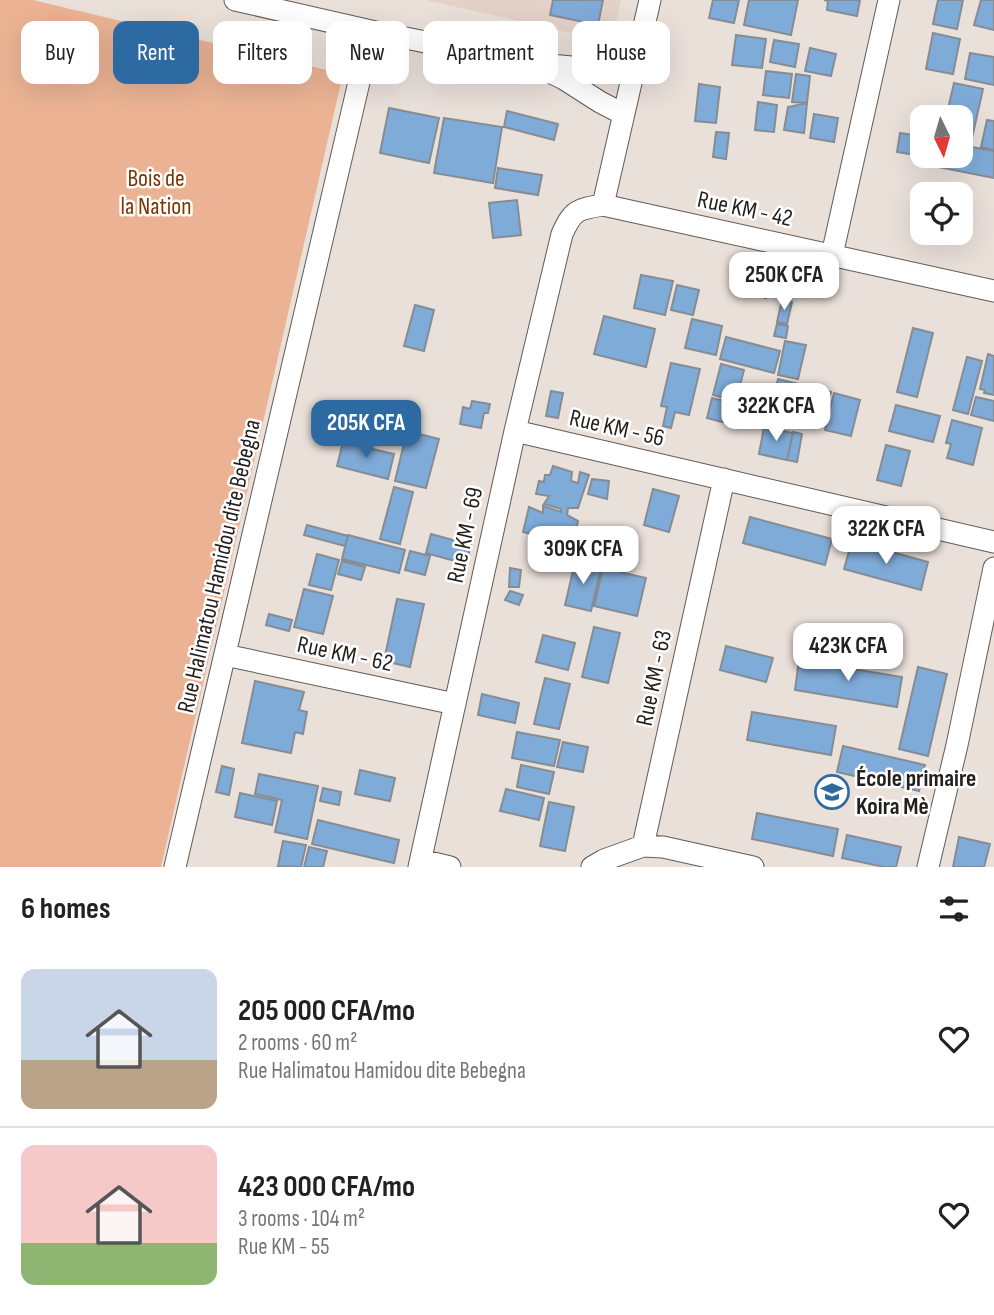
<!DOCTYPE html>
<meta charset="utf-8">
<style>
:root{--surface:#fff;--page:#f2f2f2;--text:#222;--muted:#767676;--line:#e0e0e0;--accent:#2e6aa2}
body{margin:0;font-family:"Sofia Sans Condensed",sans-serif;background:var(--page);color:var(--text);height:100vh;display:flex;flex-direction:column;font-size:26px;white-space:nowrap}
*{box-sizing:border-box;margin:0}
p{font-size:23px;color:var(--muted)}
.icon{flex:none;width:38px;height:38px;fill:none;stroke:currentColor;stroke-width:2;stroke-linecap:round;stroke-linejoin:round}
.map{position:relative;height:867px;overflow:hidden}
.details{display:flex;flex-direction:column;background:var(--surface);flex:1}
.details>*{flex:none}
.top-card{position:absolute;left:21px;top:21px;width:952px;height:63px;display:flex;gap:14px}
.needle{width:46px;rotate:175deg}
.fabs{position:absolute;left:910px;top:105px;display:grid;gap:14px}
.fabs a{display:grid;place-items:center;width:63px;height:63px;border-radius:14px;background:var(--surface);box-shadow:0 7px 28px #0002;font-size:35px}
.price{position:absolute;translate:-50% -60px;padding:0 16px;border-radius:14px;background:#fff;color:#222;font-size:23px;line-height:46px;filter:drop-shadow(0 2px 4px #0008)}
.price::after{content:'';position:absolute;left:50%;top:42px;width:21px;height:16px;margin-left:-10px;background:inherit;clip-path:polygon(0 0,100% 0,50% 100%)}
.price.current{background:var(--accent);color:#fff}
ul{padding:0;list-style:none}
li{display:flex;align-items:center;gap:21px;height:175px;padding:0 21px}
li+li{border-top:2px solid var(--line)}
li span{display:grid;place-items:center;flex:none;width:196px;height:140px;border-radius:14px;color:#555}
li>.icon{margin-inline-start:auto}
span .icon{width:84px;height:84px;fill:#fffc;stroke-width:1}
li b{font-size:30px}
h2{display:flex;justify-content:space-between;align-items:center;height:84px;padding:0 21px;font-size:30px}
.chip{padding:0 24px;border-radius:14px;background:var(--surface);box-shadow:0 7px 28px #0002;font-size:24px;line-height:63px}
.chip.current{background:var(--accent);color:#fff}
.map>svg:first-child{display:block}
.built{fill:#e4d2c9}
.green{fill:#ebb394}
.building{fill:#7fabd8;stroke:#868c94;stroke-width:2}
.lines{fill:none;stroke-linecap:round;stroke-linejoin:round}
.minor-casing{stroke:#625955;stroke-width:23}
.minor{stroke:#fff;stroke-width:21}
.labels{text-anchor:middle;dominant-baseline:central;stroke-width:5;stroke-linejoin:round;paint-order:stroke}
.park-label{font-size:24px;fill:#7b3600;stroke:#fff}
.street-label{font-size:24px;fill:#231f1d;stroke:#fff}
.poi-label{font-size:24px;font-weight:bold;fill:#231f1d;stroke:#fff;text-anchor:start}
</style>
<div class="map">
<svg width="994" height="867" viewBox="0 0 994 867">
<rect width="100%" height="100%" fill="#eae0da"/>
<path class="built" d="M425,0H621L612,42Z"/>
<path class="green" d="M0,0H33L343,74L161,867H0Z"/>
<path class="building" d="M553,0H603L598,25L550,15Z
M713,0H739L734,23L709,18Z
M749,0H798L791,35L744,25Z
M824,0H860L857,16L827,10L828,1Z
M938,0H963L957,29L933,24Z
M981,0H994V30L974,25Z
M933,33L960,39L953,74L926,69Z
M736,35L766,39L762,68L732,65Z
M774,40L799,44L795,67L770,62Z
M810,48L836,54L831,76L805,71Z
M970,53L994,57V85L965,79Z
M766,71L792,74L789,98L763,95Z
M796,74L810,76L807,103L792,102Z
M954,83L983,89L972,138L961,136V117H946Z
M699,84L720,87L716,123L695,121Z
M758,102L777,105L774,132L755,130Z
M807,103L804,133L784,130L788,107Z
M389,108L439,118L429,163L380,153Z
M507,111L558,124L554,140L504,127Z
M814,114L838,118L834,142L810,138Z
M444,118L502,127L493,183L434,173Z
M987,120L994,121V150L981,147Z
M716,132L729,133L726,159L713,157Z
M900,133L922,136V156H927V157L897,152Z
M961,145L994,151V178L933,166L935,156H961Z
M498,168L542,175L538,195L495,188Z
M517,200L521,235L493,238L489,203Z
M742,274L770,281L766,298L738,291Z
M641,275L673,281L665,315L634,308Z
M677,285L699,290L693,315L671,310Z
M782,300L792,302L787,324L777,322Z
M415,305L434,310L424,351L404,346Z
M604,316L655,329L646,367L594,354Z
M692,319L722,326L716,355L685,348Z
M777,324L788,326L786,338L774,336Z
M913,328L933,333L917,397L897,392Z
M726,337L780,351L774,373L720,359Z
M785,341L806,345L798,379L778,375Z
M988,354L994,356V395L984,393L985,390L980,389Z
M967,357L982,361L968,414L953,410Z
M671,363L700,369L689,415L675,412L671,428L663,426L667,407L661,406Z
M721,364L744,370L736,401L713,395Z
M778,379L831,392L824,416L772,403Z
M551,391L563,393L558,418L546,416Z
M834,393L860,400L851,436L825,430Z
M976,397L994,401V421L971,415Z
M712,398L732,403L726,423L707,418Z
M472,401L490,404L488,413H484L481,428L460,424L463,407L470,409Z
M896,405L940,416L933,442L889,431Z
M952,420L982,428L973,465L947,458L951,444L946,443Z
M764,427L793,433L787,460L759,454Z
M407,431L439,439L426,488L395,481Z
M793,432L802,434L797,462L787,460Z
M343,442L394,454L388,479L337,466Z
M886,445L910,451L901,486L877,480Z
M553,466L572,472L571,481L578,483L580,472L589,475L578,508H568L567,515L578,521L570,555L560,550L563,538L558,537L557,548L548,546L549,541H532L535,535L523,532L529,507L543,513V506L561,512V509L544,504L549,496L536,494L539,481L544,482L545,475H550Z
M592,479L609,481L607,499L588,494Z
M394,487L413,492L400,544L380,539Z
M653,489L679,496L669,532L644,525Z
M750,517L832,539L825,565L743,543Z
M307,525L348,536L345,546L304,535Z
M431,534L471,545L466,564L426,553Z
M348,535L405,550L399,573L342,559Z
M852,541L928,562L921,590L844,569Z
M410,551L430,556L425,575L405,570Z
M317,554L339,560L331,590L309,585Z
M342,561L365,567L361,580L338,574Z
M575,562L601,568L591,611L565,605Z
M510,568L521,570L519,587H509Z
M603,568L646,578L637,616L594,606Z
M304,589L333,596L323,634L294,627Z
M510,591L523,595L519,605L505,600Z
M397,599L424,604L410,667L384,661Z
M269,614L292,620L289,631L266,625Z
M594,627L620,633L608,683L582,677Z
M543,635L575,643L568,670L536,662Z
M726,646L773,658L766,682L720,670Z
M799,660L902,677L897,707L795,690Z
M918,667L947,674L928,756L899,749Z
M545,678L570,684L559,729L534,724Z
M255,681L304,692L299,710L307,712L303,734L295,732L291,753L242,743Z
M482,694L519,703L515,723L478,715Z
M752,712L836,726L831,755L747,740Z
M517,732L560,740L554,766L512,758Z
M563,742L588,747L583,772L557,767Z
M843,746L925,765L919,791L837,772Z
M521,765L554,772L549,794L517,787Z
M222,766L234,769L229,795L216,792Z
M360,770L395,778L390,801L355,794Z
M259,774L318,786L307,839L275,832L282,800L255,794Z
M323,788L341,792L339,805L320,801Z
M506,789L544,798L539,820L500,811Z
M240,793L277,801L272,825L235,817Z
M549,802L574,807L565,851L540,846Z
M757,813L838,829L833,856L752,839Z
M318,820L399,840L394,863L312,844Z
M847,835L901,847L896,867H884L842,858Z
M959,837L990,844L984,867H953Z
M283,841L306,845L301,867L278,866Z
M309,847L327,851L323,867H304Z"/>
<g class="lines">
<g class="minor-casing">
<path id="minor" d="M235,0L371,31L529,63L582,68L626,65L637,60
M541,68L564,79L600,102L623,114
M603,205L650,0
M832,255L889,0
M515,431L994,542
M225,655L455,704
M643,846L724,479
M421,860L450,867
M175,867L371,31
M419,867L515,431L562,234C573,210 577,209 603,205L994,291
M592,867L604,860L643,846L663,847L753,867
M928,867L957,745L994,568"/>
</g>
<use href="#minor" class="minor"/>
</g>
<defs>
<g id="school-ring" transform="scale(1.75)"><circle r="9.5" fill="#fff" stroke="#2e6aa2" stroke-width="1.5"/><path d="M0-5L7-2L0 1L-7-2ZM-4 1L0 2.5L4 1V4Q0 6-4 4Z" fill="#2e6aa2"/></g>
</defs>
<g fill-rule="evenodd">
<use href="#school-ring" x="832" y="792"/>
</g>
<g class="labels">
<g class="park-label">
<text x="156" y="178">Bois de<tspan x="156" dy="28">la Nation</tspan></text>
</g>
<g class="street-label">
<text transform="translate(745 209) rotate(12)">Rue KM - 42</text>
<text transform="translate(617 428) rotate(13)">Rue KM - 56</text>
<text transform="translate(465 535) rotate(-78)">Rue KM - 69</text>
<text transform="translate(219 566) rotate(-77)">Rue Halimatou Hamidou dite Bebegna</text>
<text transform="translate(345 654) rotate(12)">Rue KM - 62</text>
<text transform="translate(654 678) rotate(-78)">Rue KM - 63</text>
</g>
<g class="poi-label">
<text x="856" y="778">École primaire<tspan x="856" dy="28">Koira Mè</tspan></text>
</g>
</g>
</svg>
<div class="fabs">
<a><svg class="needle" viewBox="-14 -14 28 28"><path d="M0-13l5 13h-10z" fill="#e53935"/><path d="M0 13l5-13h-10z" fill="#767676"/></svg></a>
<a><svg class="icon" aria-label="locate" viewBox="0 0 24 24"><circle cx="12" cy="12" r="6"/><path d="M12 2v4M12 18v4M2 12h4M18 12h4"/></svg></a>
</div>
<b class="price" style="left:784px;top:312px">250K CFA</b>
<b class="price" style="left:776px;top:443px">322K CFA</b>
<b class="price current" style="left:366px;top:460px">205K CFA</b>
<b class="price" style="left:886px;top:566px">322K CFA</b>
<b class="price" style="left:583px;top:586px">309K CFA</b>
<b class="price" style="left:848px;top:683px">423K CFA</b>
<div class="top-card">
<a class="chip">Buy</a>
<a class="chip current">Rent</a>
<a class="chip">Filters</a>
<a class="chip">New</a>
<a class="chip">Apartment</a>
<a class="chip">House</a>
</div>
</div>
<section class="details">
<h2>6 homes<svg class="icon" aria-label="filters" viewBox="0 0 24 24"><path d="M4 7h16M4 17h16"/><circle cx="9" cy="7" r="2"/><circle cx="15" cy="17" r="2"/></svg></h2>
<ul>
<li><span style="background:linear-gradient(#c9d6e8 65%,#b9a48a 0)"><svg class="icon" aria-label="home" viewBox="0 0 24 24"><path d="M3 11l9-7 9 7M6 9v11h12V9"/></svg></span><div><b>205 000 CFA/mo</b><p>2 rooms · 60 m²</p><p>Rue Halimatou Hamidou dite Bebegna</p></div><svg class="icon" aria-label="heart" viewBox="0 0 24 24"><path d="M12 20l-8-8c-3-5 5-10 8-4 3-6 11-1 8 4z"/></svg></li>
<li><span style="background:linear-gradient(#f6c9c9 70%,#8fb573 0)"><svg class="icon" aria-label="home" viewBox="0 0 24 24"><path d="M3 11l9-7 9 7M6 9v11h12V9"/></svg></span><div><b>423 000 CFA/mo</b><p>3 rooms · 104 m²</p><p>Rue KM - 55</p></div><svg class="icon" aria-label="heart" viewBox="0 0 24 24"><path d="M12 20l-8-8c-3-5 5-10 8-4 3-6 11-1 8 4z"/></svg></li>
</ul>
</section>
